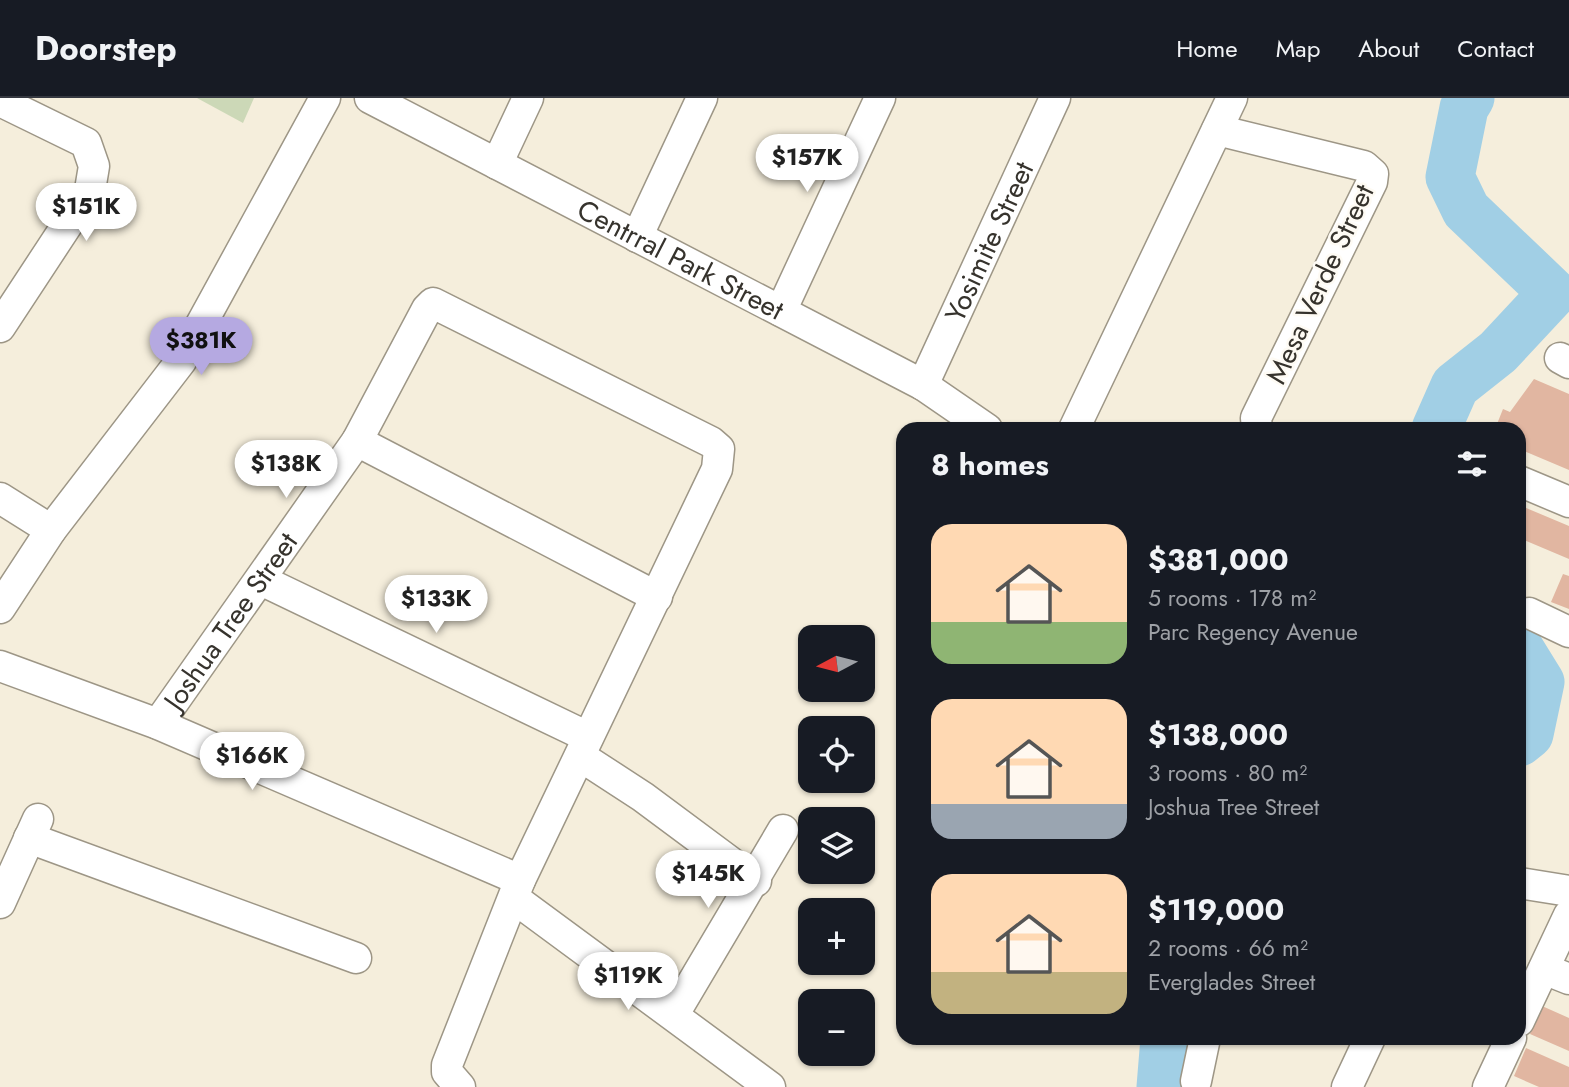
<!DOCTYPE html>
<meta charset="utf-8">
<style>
:root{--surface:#171b24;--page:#242831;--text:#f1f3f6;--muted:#9ea1a6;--line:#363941;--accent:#b5a9e1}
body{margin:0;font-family:Jost,sans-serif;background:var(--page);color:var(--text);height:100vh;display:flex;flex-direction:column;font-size:26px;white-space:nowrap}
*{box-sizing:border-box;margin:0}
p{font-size:23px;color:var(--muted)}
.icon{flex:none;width:38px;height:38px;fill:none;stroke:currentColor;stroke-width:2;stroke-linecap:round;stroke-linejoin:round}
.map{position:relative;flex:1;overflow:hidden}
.panel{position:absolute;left:896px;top:324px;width:630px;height:623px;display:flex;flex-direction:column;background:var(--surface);border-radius:21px;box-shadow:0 2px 5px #0004}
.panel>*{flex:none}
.needle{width:46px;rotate:263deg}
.buttons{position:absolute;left:798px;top:527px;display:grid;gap:14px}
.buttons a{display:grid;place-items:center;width:77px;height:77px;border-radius:14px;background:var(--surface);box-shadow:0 2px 5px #0004;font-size:35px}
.price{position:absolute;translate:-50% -60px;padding:0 16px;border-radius:24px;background:#fff;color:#222;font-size:23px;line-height:46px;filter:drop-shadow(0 2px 4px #0008)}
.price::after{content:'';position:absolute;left:50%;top:42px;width:21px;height:16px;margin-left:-10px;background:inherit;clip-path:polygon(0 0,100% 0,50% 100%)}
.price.active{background:var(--accent);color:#111}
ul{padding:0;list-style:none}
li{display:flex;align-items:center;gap:21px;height:175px;padding:0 35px}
li span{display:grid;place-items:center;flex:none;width:196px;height:140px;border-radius:21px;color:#555}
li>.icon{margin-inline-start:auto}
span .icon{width:84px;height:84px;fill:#fffc;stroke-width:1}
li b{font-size:30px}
h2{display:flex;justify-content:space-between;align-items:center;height:84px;padding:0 35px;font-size:30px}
header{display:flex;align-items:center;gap:42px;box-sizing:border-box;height:98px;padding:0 35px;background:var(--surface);border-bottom:2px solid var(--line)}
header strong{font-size:33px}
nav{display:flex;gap:38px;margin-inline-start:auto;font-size:24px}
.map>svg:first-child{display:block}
.green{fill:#ccd8b7}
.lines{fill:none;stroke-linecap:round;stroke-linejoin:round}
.river{stroke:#a1cfe5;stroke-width:49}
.building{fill:#e1b6a1}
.minor-casing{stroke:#9d9686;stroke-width:33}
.minor{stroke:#fff;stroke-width:30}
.labels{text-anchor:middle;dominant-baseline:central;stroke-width:5;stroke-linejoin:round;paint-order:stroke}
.street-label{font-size:28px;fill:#36332d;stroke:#fefbf4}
</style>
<header>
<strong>Doorstep</strong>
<nav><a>Home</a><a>Map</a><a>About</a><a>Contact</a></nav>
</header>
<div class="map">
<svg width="1569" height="989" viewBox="0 0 1569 989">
<rect width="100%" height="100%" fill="#f5eedc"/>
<path class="green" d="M197,0H254L243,25Z"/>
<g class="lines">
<path class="river" d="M1436,331L1455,288L1498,254L1553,195L1466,112L1450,79L1464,10L1470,0
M1519,550L1540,584L1529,636L1519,644
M1161,989L1165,940"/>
</g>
<path class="building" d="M1534,281L1569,296V372L1519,351V331H1495L1503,311L1510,314Z
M1519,407L1569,428V461L1519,440Z
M1563,476L1569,478V511L1551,504Z
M1542,908L1569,920V953L1530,936Z
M1526,950L1569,969V989H1539L1514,978Z"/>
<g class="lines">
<g class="minor-casing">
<g id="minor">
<path id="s1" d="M370,0L923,287L987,331"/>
<path d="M0,3L86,45L94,68L90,92L0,229"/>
<path d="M1217,32L1364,68L1373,76L1372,84L1256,320L1257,331"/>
<path d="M497,66L528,0"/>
<path d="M637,139L702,0"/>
<path d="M781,213L880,0"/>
<path d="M1560,260L1569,265"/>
<path id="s2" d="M923,287L1055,0"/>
<path d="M1074,331L1232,0"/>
<path d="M357,343L657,499"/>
<path d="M1519,383L1569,404"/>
<path d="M0,400L51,432"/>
<path d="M261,482L588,639"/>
<path d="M0,510L51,432L181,263L325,0"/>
<path d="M1529,515L1569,534"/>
<path d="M0,568L158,626L520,782"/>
<path id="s3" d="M158,626L357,343L427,211L433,205L711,344L719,351L717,371L520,782L447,967V974L460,989"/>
<path d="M580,658L643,699L756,783"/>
<path d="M29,740L356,860"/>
<path d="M1519,785L1569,793"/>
<path d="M515,801L770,989"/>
<path d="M0,805L38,721"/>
<path d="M1544,871L1569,881"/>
<path d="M674,916L783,732"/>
<path d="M1519,923L1569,817"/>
<path d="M1196,983L1205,940"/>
<path d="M1347,989L1370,940"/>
<path d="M1488,989L1511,940"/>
</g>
</g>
<use href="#minor" class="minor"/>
</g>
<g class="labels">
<g class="street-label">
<text stroke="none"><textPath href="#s2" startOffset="158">Yosimite Street</textPath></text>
<text stroke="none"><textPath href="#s1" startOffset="350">Centrral Park Street</textPath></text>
<text transform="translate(1320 186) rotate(-65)">Mesa Verde Street</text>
<text stroke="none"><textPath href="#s3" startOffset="126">Joshua Tree Street</textPath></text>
</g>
</g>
</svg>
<div class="buttons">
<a><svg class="needle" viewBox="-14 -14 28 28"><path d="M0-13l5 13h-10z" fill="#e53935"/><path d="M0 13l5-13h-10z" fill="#9ea1a6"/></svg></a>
<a><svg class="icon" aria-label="locate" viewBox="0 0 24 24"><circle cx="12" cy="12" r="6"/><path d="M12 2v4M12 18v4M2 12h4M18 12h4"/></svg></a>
<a><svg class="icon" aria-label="layers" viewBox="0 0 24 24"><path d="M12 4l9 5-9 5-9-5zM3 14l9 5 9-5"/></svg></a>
<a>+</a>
<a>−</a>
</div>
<b class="price" style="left:807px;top:96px">$157K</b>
<b class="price" style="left:86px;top:145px">$151K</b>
<b class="price active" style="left:201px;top:279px">$381K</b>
<b class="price" style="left:286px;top:402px">$138K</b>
<b class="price" style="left:436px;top:537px">$133K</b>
<b class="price" style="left:252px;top:694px">$166K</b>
<b class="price" style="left:708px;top:812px">$145K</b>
<b class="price" style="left:628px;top:914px">$119K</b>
<section class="panel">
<h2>8 homes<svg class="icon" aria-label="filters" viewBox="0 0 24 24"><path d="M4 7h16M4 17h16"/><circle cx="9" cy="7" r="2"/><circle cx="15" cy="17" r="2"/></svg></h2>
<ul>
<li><span style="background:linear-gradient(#ffd9b3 70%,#8fb573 0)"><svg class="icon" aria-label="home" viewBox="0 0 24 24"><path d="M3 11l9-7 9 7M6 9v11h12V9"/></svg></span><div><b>$381,000</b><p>5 rooms · 178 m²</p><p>Parc Regency Avenue</p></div></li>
<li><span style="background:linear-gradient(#ffd9b3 75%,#9aa5b1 0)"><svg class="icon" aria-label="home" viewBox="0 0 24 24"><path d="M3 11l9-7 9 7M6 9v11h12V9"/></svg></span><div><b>$138,000</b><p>3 rooms · 80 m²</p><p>Joshua Tree Street</p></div></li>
<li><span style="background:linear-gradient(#ffd9b3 70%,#c2b280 0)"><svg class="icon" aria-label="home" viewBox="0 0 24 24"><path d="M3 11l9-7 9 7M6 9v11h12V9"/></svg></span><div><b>$119,000</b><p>2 rooms · 66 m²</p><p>Everglades Street</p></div></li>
</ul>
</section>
</div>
